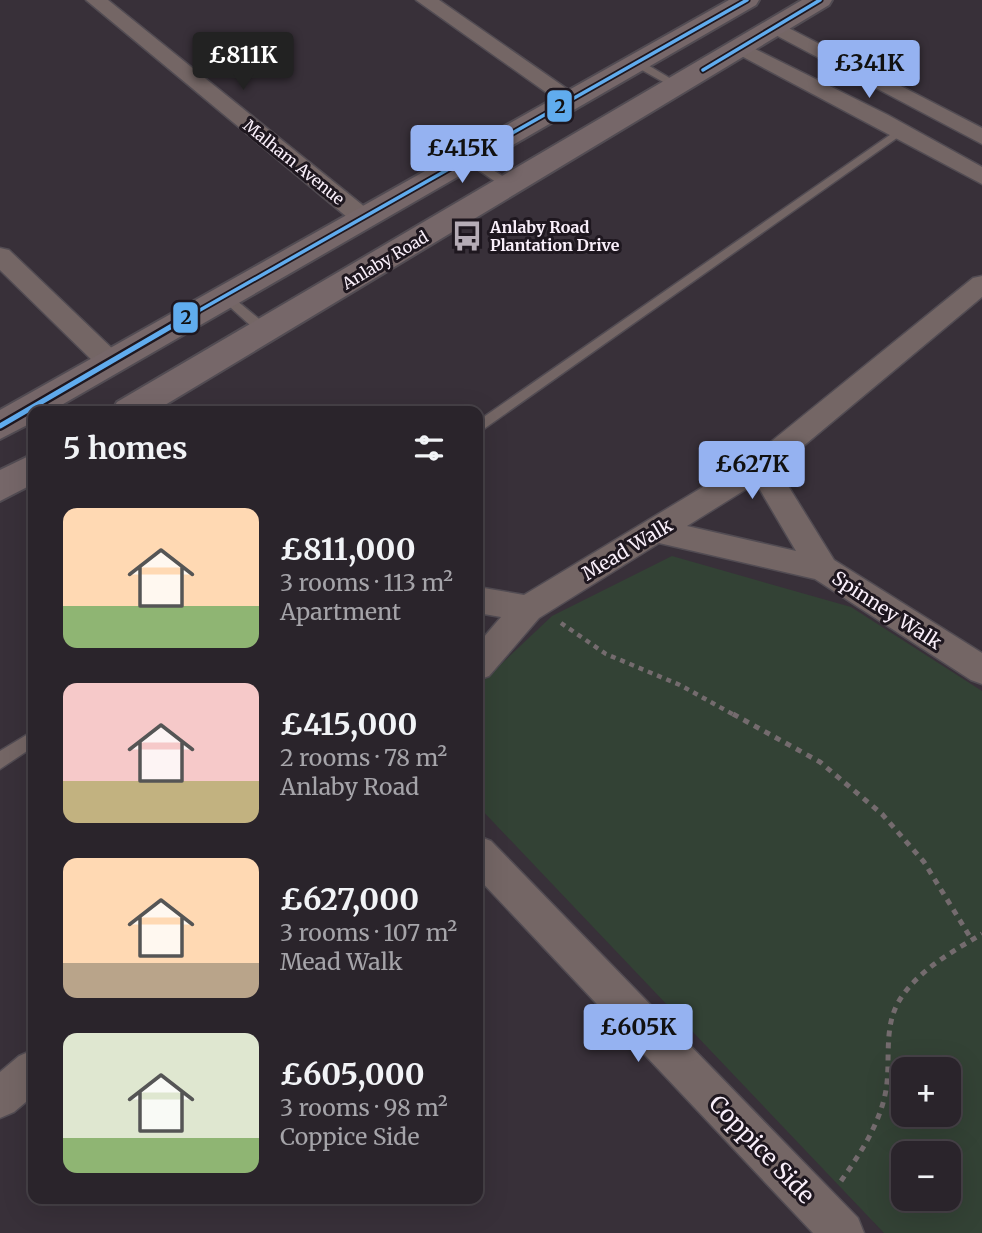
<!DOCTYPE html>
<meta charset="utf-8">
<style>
:root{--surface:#2a242b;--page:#322c33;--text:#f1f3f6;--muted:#a5a4a9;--line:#464147;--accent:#95b2f1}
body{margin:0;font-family:Merriweather,serif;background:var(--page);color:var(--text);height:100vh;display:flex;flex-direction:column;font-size:26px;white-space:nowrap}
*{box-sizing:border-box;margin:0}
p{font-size:23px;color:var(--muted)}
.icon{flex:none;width:38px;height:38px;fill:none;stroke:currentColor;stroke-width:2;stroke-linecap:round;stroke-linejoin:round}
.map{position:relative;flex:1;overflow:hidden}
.drawer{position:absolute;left:28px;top:406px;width:455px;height:798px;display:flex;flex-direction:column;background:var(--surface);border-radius:14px;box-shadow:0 7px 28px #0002,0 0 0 2px var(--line)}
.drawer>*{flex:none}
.controls{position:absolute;left:891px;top:1057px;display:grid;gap:14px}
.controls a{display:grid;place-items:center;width:70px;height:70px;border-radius:14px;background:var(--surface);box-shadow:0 7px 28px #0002,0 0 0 2px var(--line);font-size:35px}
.price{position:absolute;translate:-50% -60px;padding:0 16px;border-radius:7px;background:var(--accent);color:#111;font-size:23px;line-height:46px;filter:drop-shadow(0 2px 4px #0008)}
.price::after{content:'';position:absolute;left:50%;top:42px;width:21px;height:16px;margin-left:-10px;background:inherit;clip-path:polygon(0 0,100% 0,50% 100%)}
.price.current{background:#222;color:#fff}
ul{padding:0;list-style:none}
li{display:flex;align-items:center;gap:21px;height:175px;padding:0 35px}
li span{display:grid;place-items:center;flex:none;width:196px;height:140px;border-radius:14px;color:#555}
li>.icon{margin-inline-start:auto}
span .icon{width:84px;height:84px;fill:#fffc;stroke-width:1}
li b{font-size:30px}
h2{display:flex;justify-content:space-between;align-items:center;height:84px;padding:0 35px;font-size:30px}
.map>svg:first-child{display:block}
.green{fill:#334235;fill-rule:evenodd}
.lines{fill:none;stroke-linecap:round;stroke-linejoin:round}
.service-casing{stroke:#524c53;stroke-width:3}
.minor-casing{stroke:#524c53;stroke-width:3}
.secondary-casing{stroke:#524c53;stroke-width:4}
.path-far1{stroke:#746b6e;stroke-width:4.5;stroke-dasharray:5 5;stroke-linecap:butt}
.path{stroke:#746b6e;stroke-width:5;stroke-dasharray:6 6;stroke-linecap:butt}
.service{fill:#746665;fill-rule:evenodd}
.minor{fill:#746665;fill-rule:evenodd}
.secondary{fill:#766769;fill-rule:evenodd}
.bus-1-far1-casing{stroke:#1e171f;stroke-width:7}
.bus-1-casing{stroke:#1e171f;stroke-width:10}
.bus-1-far1{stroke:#60acee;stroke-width:3.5}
.bus-1{stroke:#60acee;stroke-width:5}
.labels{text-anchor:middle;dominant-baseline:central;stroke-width:6;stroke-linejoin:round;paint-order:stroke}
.far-street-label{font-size:16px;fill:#f9effa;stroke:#1e171f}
.far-poi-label{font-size:16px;font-weight:bold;fill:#f9effa;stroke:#1e171f;text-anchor:start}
.street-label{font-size:19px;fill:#f9effa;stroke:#1e171f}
.near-street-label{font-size:23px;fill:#f9effa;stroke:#1e171f}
.line-badge{stroke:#1e171f;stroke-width:2.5}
.pale-badge-label{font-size:19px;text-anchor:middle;font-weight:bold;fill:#111}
</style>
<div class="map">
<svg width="982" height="1233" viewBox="0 0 982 1233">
<rect width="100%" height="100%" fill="#383039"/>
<path class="green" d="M672,556L851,607L982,691V1233H884L478,806V686L552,616ZM903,1069H948V1115H903ZM903,1153H948V1199H903Z"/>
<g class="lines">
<g class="service-casing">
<path id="service" d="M633,61H641L683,86L674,88L633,65Z
M900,128L904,129V133L478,433V421Z
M468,155L514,183V189H506L464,160V156Z
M225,291L270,328V334H260L220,298L219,295Z
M33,731V747L0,769V751Z"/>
</g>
<g class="minor-casing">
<path id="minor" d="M86,0H108L371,212L374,217L371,222L362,225L353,222Z
M416,0H439L583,100L580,105H564Z
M775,21L982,128V144L768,31L765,27L768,23Z
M739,41L888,115L982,167V184L732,51L729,47L732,43Z
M0,248L9,250L118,354L122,361L118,368L109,370L100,368L0,270Z
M982,276V297L777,468L834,560L982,653V684L971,680L815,579L659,543L539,618L489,676L478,680V644L501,617L478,613V587L524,595L751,458L973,278ZM756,483L796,551L687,526Z
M478,836L491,841L858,1218L864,1233H813L478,878Z
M33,1050V1096L14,1112L0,1118V1072L19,1056Z"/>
</g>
<g class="secondary-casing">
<path id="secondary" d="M729,0H759L756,5L51,411H33V422L0,439V410Z
M802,0H832L829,5L155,411H112L117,402Z
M33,454V484L0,501V470Z"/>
</g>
<path class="path-far1" d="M561,623L606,654L680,685L736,716"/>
<path class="path" d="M733,714L820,762L882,814L924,862L972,940
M841,1181C860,1154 880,1124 886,1090C891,1061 883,1028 899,1001C917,971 953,951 982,934"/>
<use href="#service" class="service"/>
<use href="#minor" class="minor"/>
<use href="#secondary" class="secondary"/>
<g class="bus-1-far1-casing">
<path id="bus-1-far1" d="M703,70L820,0
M193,314L747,0"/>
</g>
<g class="bus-1-casing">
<path id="bus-1" d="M0,426L196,312"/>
</g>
<use href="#bus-1-far1" class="bus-1-far1"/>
<use href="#bus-1" class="bus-1"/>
</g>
<defs>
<g id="bus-bare" transform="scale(2.415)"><path d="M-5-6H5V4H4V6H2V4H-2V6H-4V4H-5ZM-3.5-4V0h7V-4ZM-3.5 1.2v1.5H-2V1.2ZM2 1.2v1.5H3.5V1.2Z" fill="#b5acb6" stroke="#1e171f" stroke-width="2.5" paint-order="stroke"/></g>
</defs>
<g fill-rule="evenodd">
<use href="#bus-bare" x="467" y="236"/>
</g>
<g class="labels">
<g class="far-street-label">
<text transform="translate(294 162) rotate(39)">Malham Avenue</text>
<text transform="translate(385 260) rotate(-31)">Anlaby Road</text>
</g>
<g class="far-poi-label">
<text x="490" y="227">Anlaby Road<tspan x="490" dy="18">Plantation Drive</tspan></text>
</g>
<g class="street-label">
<text transform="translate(627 549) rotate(-31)">Mead Walk</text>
<text transform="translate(887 610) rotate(33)">Spinney Walk</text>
</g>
<g class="near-street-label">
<text transform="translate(762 1149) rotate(46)">Coppice Side</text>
</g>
</g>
<g class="line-badge">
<rect x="546" y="89" width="27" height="34" rx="7" fill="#60acee"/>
<rect x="172" y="301" width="27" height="33" rx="7" fill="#60acee"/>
</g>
<g class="pale-badge-label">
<text x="560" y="113">2</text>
<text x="186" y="324">2</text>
</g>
</svg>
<div class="controls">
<a>+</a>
<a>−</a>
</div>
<b class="price current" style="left:243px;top:92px">£811K</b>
<b class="price" style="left:869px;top:100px">£341K</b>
<b class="price" style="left:462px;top:185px">£415K</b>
<b class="price" style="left:752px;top:501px">£627K</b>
<b class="price" style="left:638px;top:1064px">£605K</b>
<section class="drawer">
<h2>5 homes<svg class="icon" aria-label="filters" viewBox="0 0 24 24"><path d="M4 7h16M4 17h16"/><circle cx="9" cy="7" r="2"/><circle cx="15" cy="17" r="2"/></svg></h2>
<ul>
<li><span style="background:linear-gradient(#ffd9b3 70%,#8fb573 0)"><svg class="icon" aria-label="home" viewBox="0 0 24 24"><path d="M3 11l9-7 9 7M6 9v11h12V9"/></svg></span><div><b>£811,000</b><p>3 rooms · 113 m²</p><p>Apartment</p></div></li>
<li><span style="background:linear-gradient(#f6c9c9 70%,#c2b280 0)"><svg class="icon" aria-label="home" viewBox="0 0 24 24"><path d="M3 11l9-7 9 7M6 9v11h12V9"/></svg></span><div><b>£415,000</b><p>2 rooms · 78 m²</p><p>Anlaby Road</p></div></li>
<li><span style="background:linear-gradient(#ffd9b3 75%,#b9a48a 0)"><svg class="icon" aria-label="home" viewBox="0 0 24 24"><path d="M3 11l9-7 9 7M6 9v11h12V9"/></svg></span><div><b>£627,000</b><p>3 rooms · 107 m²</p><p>Mead Walk</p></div></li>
<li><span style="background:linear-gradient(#dfe7d0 75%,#8fb573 0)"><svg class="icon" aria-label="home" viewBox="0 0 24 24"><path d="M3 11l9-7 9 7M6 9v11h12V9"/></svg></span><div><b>£605,000</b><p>3 rooms · 98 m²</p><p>Coppice Side</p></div></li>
</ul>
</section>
</div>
